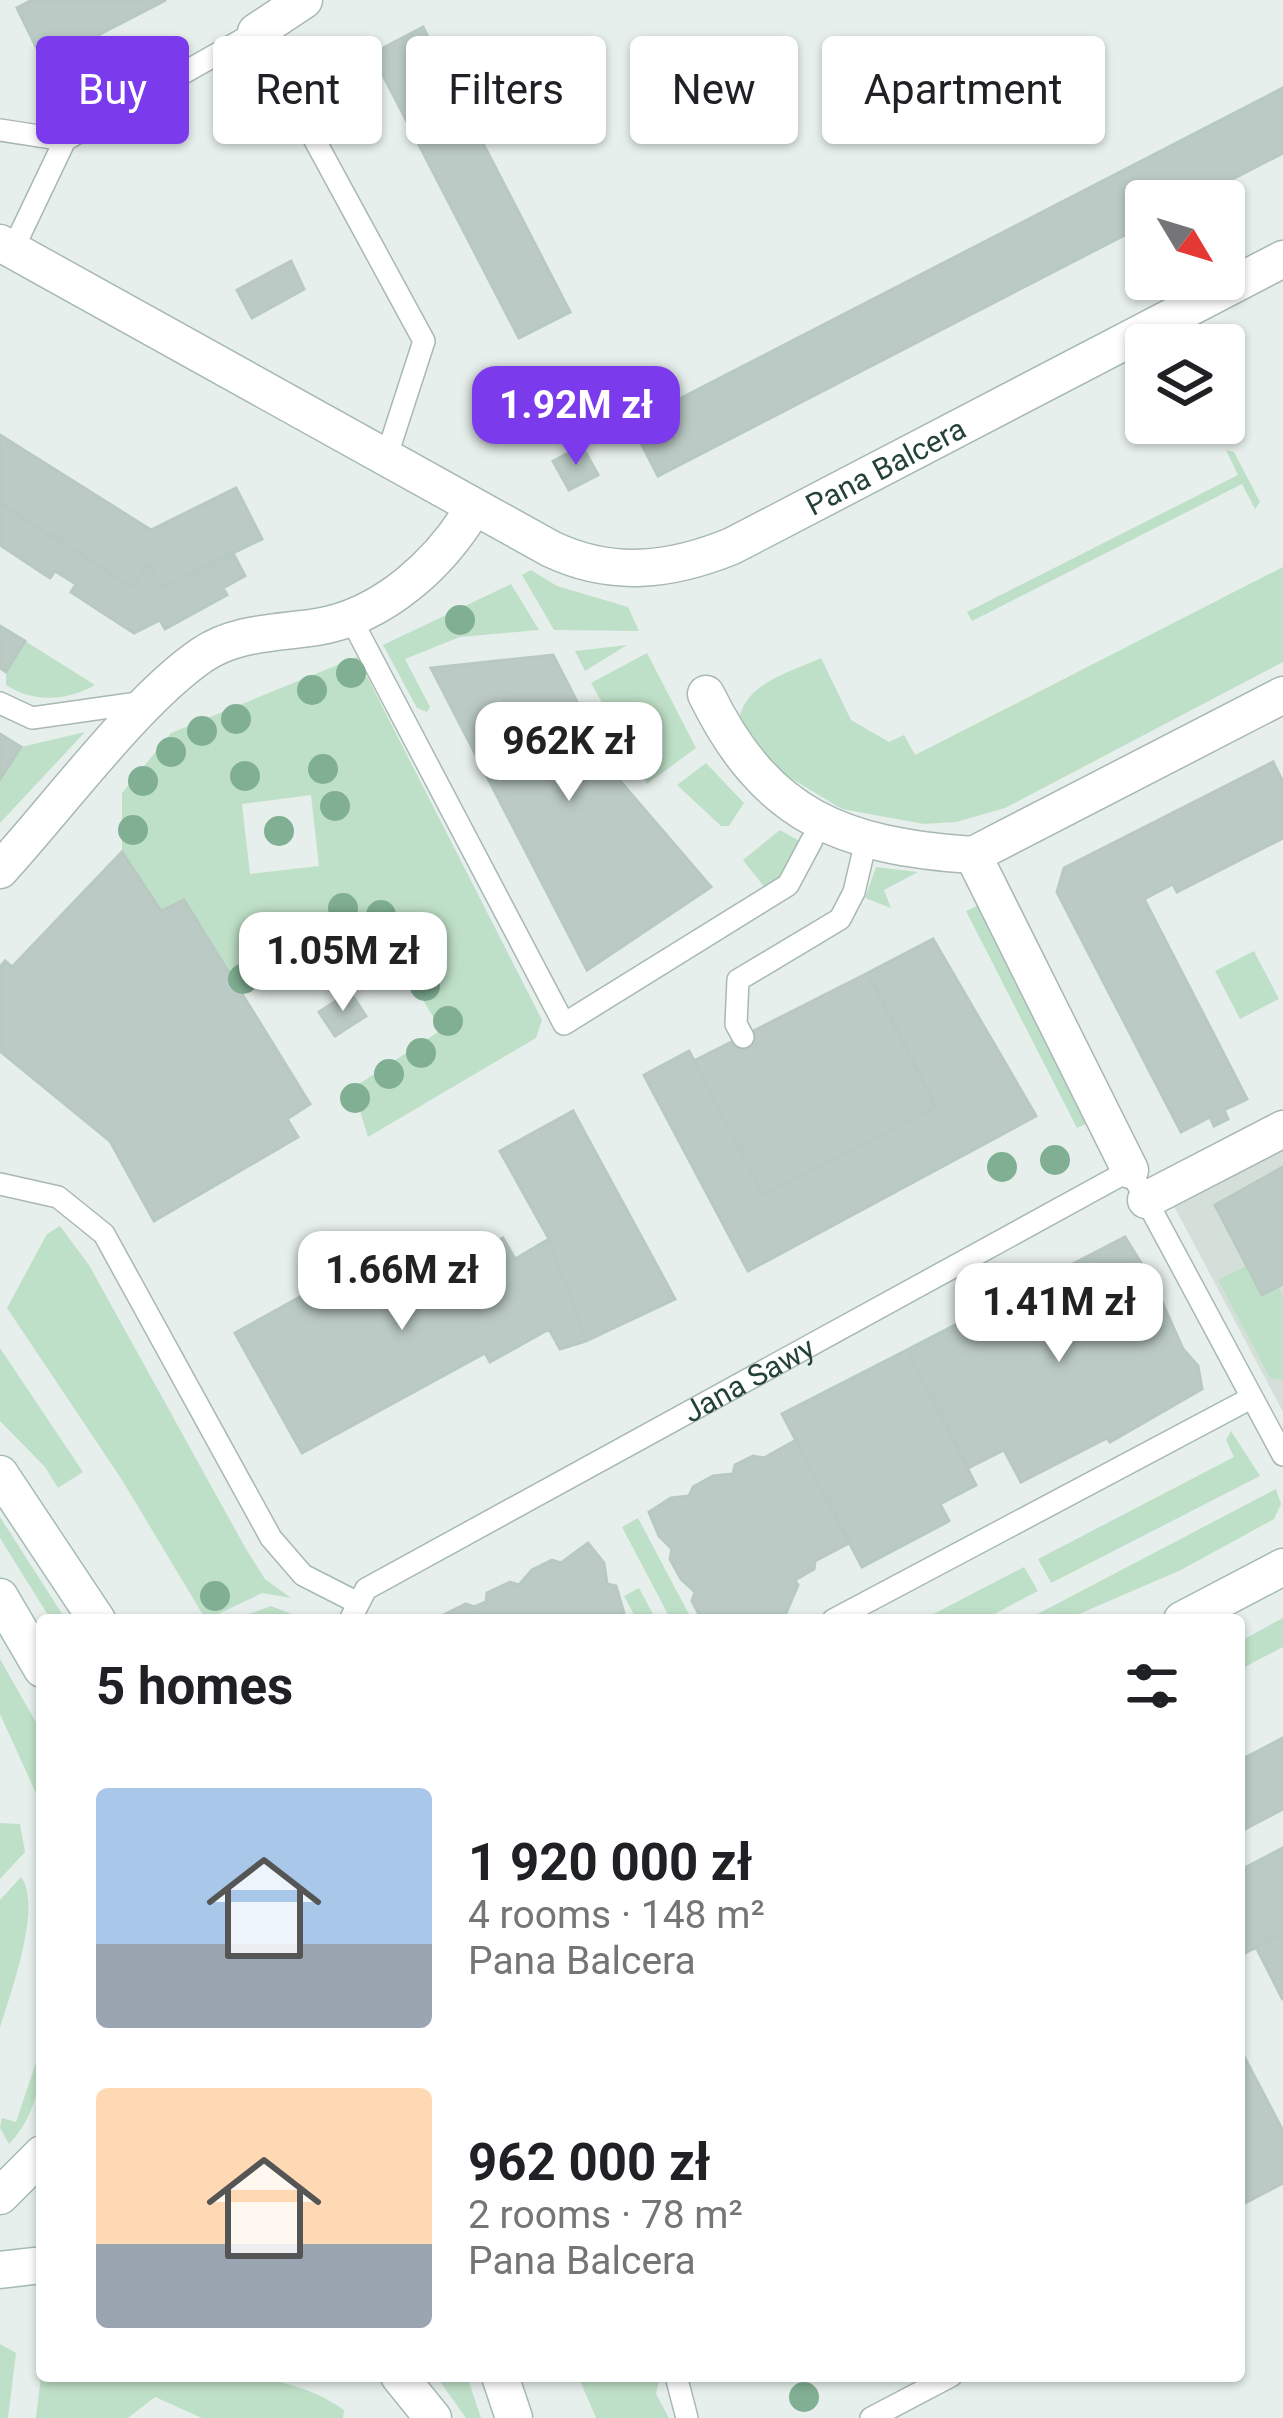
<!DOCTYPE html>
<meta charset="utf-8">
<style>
:root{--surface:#fff;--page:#f6f6f6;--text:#202124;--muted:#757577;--accent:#7c3aed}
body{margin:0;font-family:Roboto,sans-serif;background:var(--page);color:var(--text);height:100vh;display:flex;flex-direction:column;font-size:45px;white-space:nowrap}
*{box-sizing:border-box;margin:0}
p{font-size:39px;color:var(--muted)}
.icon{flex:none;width:66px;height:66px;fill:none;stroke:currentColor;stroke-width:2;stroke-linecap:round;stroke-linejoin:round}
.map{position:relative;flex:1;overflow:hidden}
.details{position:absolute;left:36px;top:1614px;width:1209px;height:768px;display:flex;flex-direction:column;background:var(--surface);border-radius:12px;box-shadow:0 3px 9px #0004}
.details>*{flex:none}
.guide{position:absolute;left:36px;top:36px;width:1212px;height:108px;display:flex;gap:24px}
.needle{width:78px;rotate:128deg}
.tools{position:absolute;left:1125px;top:180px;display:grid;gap:24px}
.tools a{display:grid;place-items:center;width:120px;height:120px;border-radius:12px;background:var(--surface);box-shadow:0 3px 9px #0004;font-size:60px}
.price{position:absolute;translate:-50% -102px;padding:0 27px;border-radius:24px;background:#fff;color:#222;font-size:39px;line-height:78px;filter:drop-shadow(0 3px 6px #0008)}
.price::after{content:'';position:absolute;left:50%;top:72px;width:36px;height:27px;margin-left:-18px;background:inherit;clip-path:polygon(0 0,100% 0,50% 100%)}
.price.active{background:var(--accent);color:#fff}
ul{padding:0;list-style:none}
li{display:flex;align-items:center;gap:36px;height:300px;padding:0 60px}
li span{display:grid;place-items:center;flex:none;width:336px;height:240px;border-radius:12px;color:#555}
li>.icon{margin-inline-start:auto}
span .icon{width:144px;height:144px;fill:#fffc;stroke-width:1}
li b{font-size:51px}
h2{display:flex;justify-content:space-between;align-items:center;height:144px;padding:0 60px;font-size:51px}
.chip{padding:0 42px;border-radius:12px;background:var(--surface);box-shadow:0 3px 9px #0004;font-size:42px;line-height:108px}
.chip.active{background:var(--accent);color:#fff}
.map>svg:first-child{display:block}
.built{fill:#d4dfda}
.green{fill:#bfe0c8;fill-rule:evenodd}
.building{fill:#bbcac4;stroke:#b8c9c2;stroke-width:3}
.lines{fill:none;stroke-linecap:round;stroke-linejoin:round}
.lane-casing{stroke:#a8b8b2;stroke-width:24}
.street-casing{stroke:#a8b8b2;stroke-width:39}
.secondary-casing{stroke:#a4bbb3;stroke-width:39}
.lane{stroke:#fff;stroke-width:21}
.street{stroke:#fff;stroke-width:36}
.secondary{stroke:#fff;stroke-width:36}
.tree{fill:#80af93}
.labels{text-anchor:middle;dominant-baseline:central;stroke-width:10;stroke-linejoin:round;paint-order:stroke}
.street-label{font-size:30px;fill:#24423a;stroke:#f7fbf9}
</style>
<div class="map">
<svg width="1283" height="2418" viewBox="0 0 1283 2418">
<rect width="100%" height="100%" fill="#e6efeb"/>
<path class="built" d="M1283,1150V1412L1174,1206Z"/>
<path class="green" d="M1226,450L1234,452L1260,502L1255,509L1242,484L972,621L967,612L1238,475Z
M1283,567V662L1005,808L956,822L924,824L842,809L779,771L739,723C741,684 791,672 821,658L851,720L889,742L904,735L915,755Z
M531,570L557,586L628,607L639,631L554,630L522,575Z
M511,584L539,630L460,637L405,659L430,707L427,712L417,708L383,645Z
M25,641L95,685C66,701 34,703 6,685V672Z
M627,645L585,671L575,651Z
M647,653L696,748L647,784L591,683Z
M357,657L542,1020L536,1038L368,1137L353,1088L441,1030L370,912L240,993L184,900L161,911L122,852V793L171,733ZM311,795L319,866L250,874L242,804Z
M85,732L0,823V779L21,747Z
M706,763L744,803L729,826H721L677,785Z
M780,830L801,842L789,869L766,889L743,860Z
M876,867L918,872L884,890L891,908L865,898Z
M979,905L1090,1122L1077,1128L966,911Z
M1254,951L1279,999L1240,1019L1215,971Z
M60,1226L89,1265L246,1549L265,1579L291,1598L262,1593L206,1620L122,1480L7,1308L47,1234Z
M1246,1266L1261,1294L1278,1286L1283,1296V1380L1270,1378L1218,1280Z
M0,1348L83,1472L58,1488L45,1467L0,1421Z
M1231,1431L1260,1476L1051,1583L1038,1559L1234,1457L1226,1440Z
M1276,1489L1281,1504L1274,1519L1181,1570L1065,1620H1026Z
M0,1517L66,1620H51L0,1538Z
M638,1518L692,1620H671L622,1527Z
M1024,1567L1038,1591L983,1620H922Z
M639,1588L656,1620H637L624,1596Z
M271,1606L307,1620H233Z
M1283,1618V1647L1239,1670V1642Z
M0,1659L42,1733L40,1802L0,1714Z
M0,1823L20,1824L25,1852L0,1879Z
M21,1877C43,1906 10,1994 0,2028V1900Z
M42,2045C42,2080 35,2118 9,2144L0,2128L2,2118L16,2122Z
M0,2344L16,2353L8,2418H0Z
M42,2368V2376C132,2376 270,2355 344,2410L343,2418H202L155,2397L128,2418H36Z
M436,2376H467L481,2418H466Z
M578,2376H660L656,2394L669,2418H596Z"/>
<path class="building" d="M32,0H166L44,63L17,8Z
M423,27L570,312L519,338L372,54Z
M1283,88V153L1190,201H1146V224L658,476L631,424Z
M291,261L304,289L252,318L237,290Z
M0,435L151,530L236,488L262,539L161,588L149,563L132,587L0,503Z
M582,446L598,475L569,490L553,461Z
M0,503L132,587L149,563L161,588L233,553L245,576L223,588L227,595L165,629L160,620L134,633L71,592L76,584L55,571L50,578L0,545Z
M0,626L25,641L6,672L0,668Z
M553,655L614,774L711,887L587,970L431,668Z
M0,734L21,747L0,779Z
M1273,762L1283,782V838L1177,892L1173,884L1144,899L1247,1099L1224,1110L1228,1119L1214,1126L1210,1117L1181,1132L1057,892L1064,868Z
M122,852L161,911L184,900L310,1104L287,1119L298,1137L154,1221L110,1141L0,1051V967L5,961L12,967Z
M933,939L1036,1116L748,1271L644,1075L689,1051L763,1195L936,1107L868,973Z
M868,973L936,1107L763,1195L694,1061Z
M350,992L366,1016L335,1036L319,1012Z
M573,1111L675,1299L586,1341L549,1239L500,1151Z
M1283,1167V1284L1262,1295L1215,1205Z
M1125,1237L1154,1284L1183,1349L1198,1366L1202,1389L1110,1442L1107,1438L1021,1482L1004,1450L968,1468L907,1350Z
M503,1238L515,1259L549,1239L586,1341L560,1349L549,1329L490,1362L485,1353L302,1453L235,1333L336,1277L340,1284L388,1257L398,1274L445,1246L456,1265Z
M907,1350L976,1485L940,1504L949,1521L862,1567L782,1414Z
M796,1440L849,1543L815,1561L814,1569L795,1580L798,1585L783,1620H734L729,1613L702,1620L692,1601L695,1592L681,1579L670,1559L672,1549L659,1536L649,1512L671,1498L689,1496L693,1487L713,1476L733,1474L735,1465L753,1456L764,1458Z
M588,1543L604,1563L607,1584L616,1586L626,1620H433L466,1604L474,1607L486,1602L487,1593L510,1582L519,1585L532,1570L552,1560L561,1563Z
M1283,1738V1809L1239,1832V1761Z
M1283,1848V1933L1239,1956V1871Z
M1283,1933V2000L1256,1947Z
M1239,2047L1283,2131V2183L1239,2206Z"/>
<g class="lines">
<g class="lane-casing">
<g id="lane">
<path d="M0,130L65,140"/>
<path d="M13,249L65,140L256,32L424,341L387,455"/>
<path d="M350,617L564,1024L788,885L812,840"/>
<path d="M0,703L32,718L145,702"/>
<path d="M743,1037L736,1024L738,980L840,919L854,892L866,841"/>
<path d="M0,1184L58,1197L104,1234L271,1538L303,1575L356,1602"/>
<path id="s1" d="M350,1620L366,1589L1130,1170L1283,1455"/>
<path d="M833,1620L1251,1398"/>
<path d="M676,2376L687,2418"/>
<path d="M871,2418L951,2376"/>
</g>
</g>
<g class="street-casing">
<g id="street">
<path d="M256,32L304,0"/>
<path id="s2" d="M0,243L551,549C612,578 671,571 732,546L1283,259"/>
<path d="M706,694C766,817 842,846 973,855"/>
<path d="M973,855L1130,1170"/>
<path d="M973,855L1283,695"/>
<path d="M0,870C58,807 135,701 202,655C236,632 278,633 317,627C384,616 441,563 474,507"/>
<path d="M1146,1200L1283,1129"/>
</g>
</g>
<g class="secondary-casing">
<path id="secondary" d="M0,1474L97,1620
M0,1597L42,1669
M1182,1620L1283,1567
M0,2196L42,2154
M0,2270L42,2265
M399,2376L433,2418
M500,2376L514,2418"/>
</g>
<use href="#lane" class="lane"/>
<use href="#street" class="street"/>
<use href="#secondary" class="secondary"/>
</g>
<g class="tree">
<circle cx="460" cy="620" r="15"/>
<circle cx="351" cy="673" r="15"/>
<circle cx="312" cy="690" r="15"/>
<circle cx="236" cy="719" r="15"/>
<circle cx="202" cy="731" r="15"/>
<circle cx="171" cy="752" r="15"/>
<circle cx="323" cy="769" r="15"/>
<circle cx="245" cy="776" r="15"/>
<circle cx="143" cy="781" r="15"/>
<circle cx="335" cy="806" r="15"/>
<circle cx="133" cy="830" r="15"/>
<circle cx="279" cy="831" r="15"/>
<circle cx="343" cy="908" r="15"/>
<circle cx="381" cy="915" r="15"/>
<circle cx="314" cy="930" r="15"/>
<circle cx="403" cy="953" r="15"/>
<circle cx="277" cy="954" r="15"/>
<circle cx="243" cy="979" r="15"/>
<circle cx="425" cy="986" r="15"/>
<circle cx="448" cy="1021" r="15"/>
<circle cx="421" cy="1053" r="15"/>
<circle cx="389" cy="1074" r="15"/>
<circle cx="355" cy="1098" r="15"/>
<circle cx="1055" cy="1160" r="15"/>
<circle cx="1002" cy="1167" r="15"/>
<circle cx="215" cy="1596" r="15"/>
<circle cx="804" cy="2397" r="15"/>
</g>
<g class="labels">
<g class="street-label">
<text stroke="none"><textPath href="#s2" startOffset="990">Pana Balcera</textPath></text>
<text stroke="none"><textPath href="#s1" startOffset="471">Jana Sawy</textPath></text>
</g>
</g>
</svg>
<div class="tools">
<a><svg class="needle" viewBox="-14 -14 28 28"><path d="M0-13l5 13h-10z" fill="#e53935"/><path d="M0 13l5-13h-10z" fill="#757577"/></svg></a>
<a><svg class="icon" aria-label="layers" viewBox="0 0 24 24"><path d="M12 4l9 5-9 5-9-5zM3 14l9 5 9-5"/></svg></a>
</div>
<b class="price active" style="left:576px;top:468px">1.92M zł</b>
<b class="price" style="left:569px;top:804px">962K zł</b>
<b class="price" style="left:343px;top:1014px">1.05M zł</b>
<b class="price" style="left:402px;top:1333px">1.66M zł</b>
<b class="price" style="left:1059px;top:1365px">1.41M zł</b>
<div class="guide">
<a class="chip active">Buy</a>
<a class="chip">Rent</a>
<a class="chip">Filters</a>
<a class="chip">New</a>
<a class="chip">Apartment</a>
</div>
<section class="details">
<h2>5 homes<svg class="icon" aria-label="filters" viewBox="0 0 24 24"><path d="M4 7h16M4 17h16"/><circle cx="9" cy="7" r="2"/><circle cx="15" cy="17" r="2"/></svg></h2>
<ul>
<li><span style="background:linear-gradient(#a9c7e8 65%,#9aa5b1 0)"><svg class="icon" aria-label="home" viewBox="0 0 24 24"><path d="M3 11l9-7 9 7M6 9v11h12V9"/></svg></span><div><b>1 920 000 zł</b><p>4 rooms · 148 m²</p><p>Pana Balcera</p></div></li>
<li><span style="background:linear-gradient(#ffd9b3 65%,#9aa5b1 0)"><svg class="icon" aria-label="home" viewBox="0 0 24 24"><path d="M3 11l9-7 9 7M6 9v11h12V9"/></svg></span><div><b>962 000 zł</b><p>2 rooms · 78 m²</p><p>Pana Balcera</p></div></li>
</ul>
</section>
</div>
